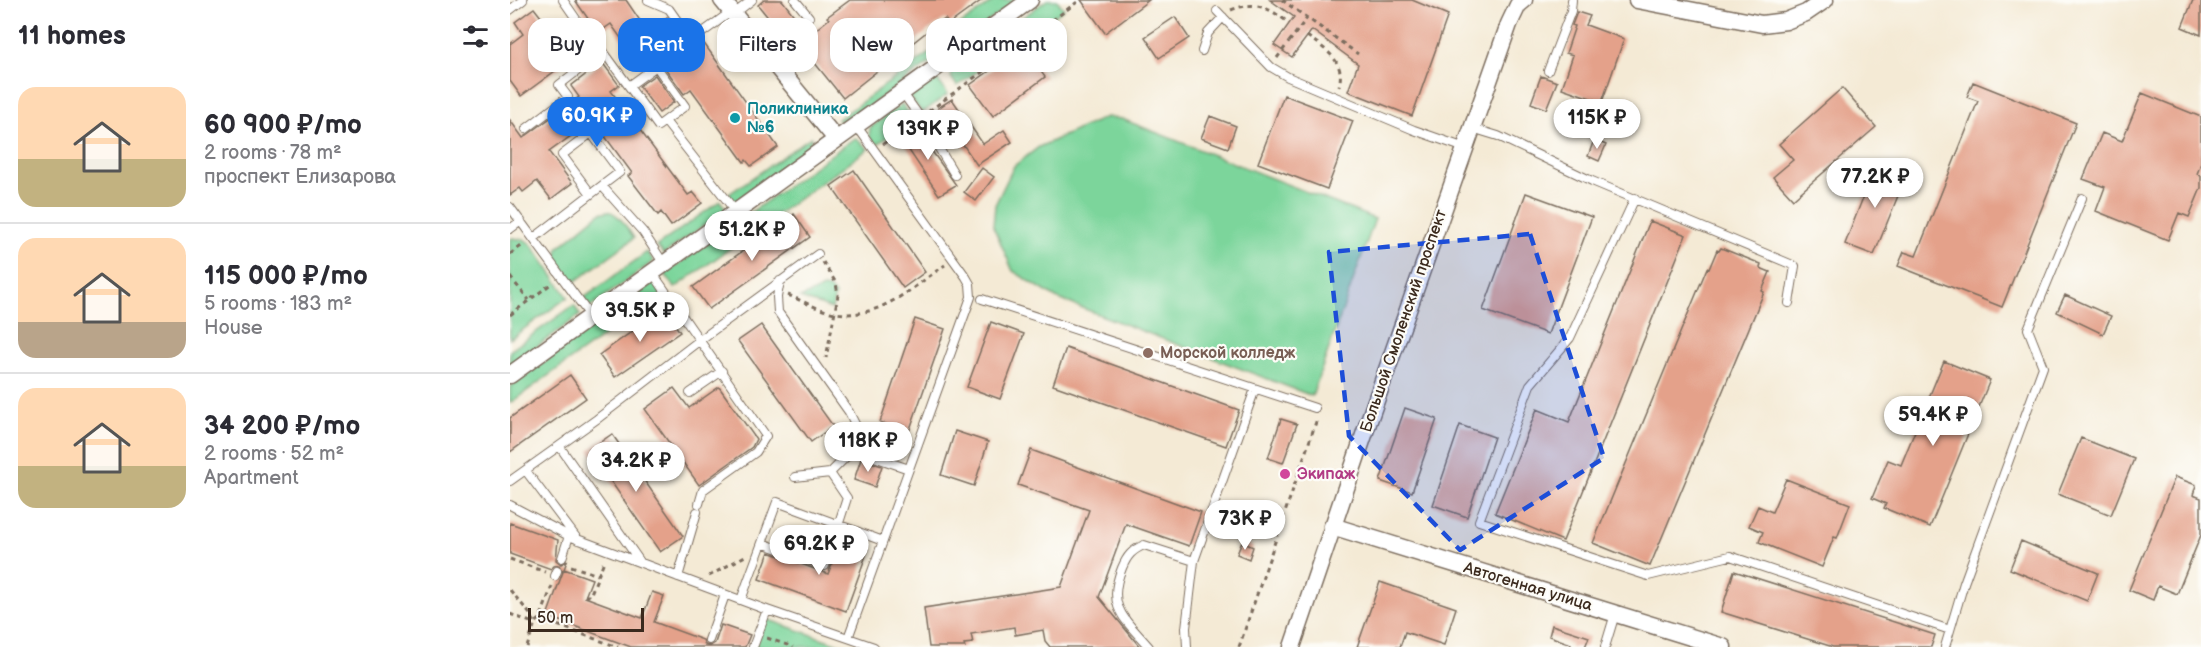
<!DOCTYPE html>
<meta charset="utf-8">
<style>
:root{--surface:#fff;--page:#f7f7f7;--text:#2b2b33;--muted:#7c7c81;--line:#e1e1e2;--accent:#1a73e8}
body{margin:0;font-family:"Balsamiq Sans",sans-serif;background:var(--page);color:var(--text);height:100vh;display:flex;flex-direction:column;font-size:22px;white-space:nowrap}
*{box-sizing:border-box;margin:0}
p{font-size:20px;color:var(--muted)}
.icon{flex:none;width:33px;height:33px;fill:none;stroke:currentColor;stroke-width:2;stroke-linecap:round;stroke-linejoin:round}
.map{position:relative;flex:1;overflow:hidden}
.side{display:flex;flex-direction:column;background:var(--surface);width:510px}
.side>*{flex:none}
.banner{position:absolute;left:18px;top:18px;width:570px;height:54px;display:flex;gap:12px}
.scale{position:absolute;left:18px;bottom:15px;width:116px;box-sizing:border-box;padding-left:6px;border:3px solid #3b2a1e;border-top:0;font-size:16px;line-height:21px;white-space:nowrap;color:#3b2a1e;-webkit-text-stroke:4px #fdfcf7;paint-order:stroke}
.price{position:absolute;translate:-50% -51px;padding:0 14px;border-radius:21px;background:#fff;color:#222;font-size:20px;line-height:39px;filter:drop-shadow(0 2px 3px #0008)}
.price::after{content:'';position:absolute;left:50%;top:36px;width:18px;height:14px;margin-left:-9px;background:inherit;clip-path:polygon(0 0,100% 0,50% 100%)}
.price.active{background:var(--accent);color:#fff}
ul{padding:0;list-style:none}
li{display:flex;align-items:center;gap:18px;height:150px;padding:0 18px}
li+li{border-top:2px solid var(--line)}
li span{display:grid;place-items:center;flex:none;width:168px;height:120px;border-radius:18px;color:#555}
li>.icon{margin-inline-start:auto}
span .icon{width:72px;height:72px;fill:#fffc;stroke-width:1}
li b{font-size:26px}
h2{display:flex;justify-content:space-between;align-items:center;height:72px;padding:0 18px;font-size:26px}
.chip{padding:0 21px;border-radius:18px;background:var(--surface);box-shadow:0 3px 9px #0003;font-size:21px;line-height:54px}
.chip.active{background:var(--accent);color:#fff}
main{display:flex;flex:1;min-height:0}
.map>svg:first-child{display:block}
.green{fill:#7bd59b;stroke:#5b805c;stroke-width:1.5}
.building{fill:#e4a18a}
.lines{fill:none;stroke-linecap:round;stroke-linejoin:round}
.lane-casing{stroke:#7c6d5e;stroke-width:10}
.street-casing{stroke:#7c6d5e;stroke-width:19}
.path{stroke:#7c6d5e;stroke-width:3;stroke-dasharray:4.5 4.5;stroke-linecap:butt}
.lane{stroke:#fff;stroke-width:8}
.street{stroke:#fff;stroke-width:16}
.path-bridge{stroke:#7c6d5e;stroke-width:3;stroke-dasharray:4.5 4.5;stroke-linecap:butt}
.marked{fill:#1d4ed8;fill-opacity:0.2;stroke:#1d4ed8;stroke-width:4.5;stroke-dasharray:12 8;stroke-linejoin:round}
.culture-dot{fill:#0f9aa8;stroke:#fdfcf7;stroke-width:2}
.education-dot{fill:#8d6e63;stroke:#fdfcf7;stroke-width:2}
.hotel-dot{fill:#d1479c;stroke:#fdfcf7;stroke-width:2}
.labels{text-anchor:middle;dominant-baseline:central;stroke-width:4.5;stroke-linejoin:round;paint-order:stroke}
.culture-label{font-size:16px;font-weight:bold;fill:#0d838f;stroke:#fdfcf7;text-anchor:start}
.street-label{font-size:16px;fill:#3b2a1e;stroke:#fdfcf7}
.education-label{font-size:16px;font-weight:bold;fill:#785e54;stroke:#fdfcf7;text-anchor:start}
.hotel-label{font-size:16px;font-weight:bold;fill:#b23c85;stroke:#fdfcf7;text-anchor:start}
</style>
<main>
<section class="side">
<h2>11 homes<svg class="icon" aria-label="filters" viewBox="0 0 24 24"><path d="M4 7h16M4 17h16"/><circle cx="9" cy="7" r="2"/><circle cx="15" cy="17" r="2"/></svg></h2>
<ul>
<li><span style="background:linear-gradient(#ffd9b3 60%,#c2b280 0)"><svg class="icon" aria-label="home" viewBox="0 0 24 24"><path d="M3 11l9-7 9 7M6 9v11h12V9"/></svg></span><div><b>60 900 ₽/mo</b><p>2 rooms · 78 m²</p><p>проспект Елизарова</p></div></li>
<li><span style="background:linear-gradient(#ffd9b3 70%,#b9a48a 0)"><svg class="icon" aria-label="home" viewBox="0 0 24 24"><path d="M3 11l9-7 9 7M6 9v11h12V9"/></svg></span><div><b>115 000 ₽/mo</b><p>5 rooms · 183 m²</p><p>House</p></div></li>
<li><span style="background:linear-gradient(#ffd9b3 65%,#c2b280 0)"><svg class="icon" aria-label="home" viewBox="0 0 24 24"><path d="M3 11l9-7 9 7M6 9v11h12V9"/></svg></span><div><b>34 200 ₽/mo</b><p>2 rooms · 52 m²</p><p>Apartment</p></div></li>
</ul>
</section>
<div class="map">
<svg width="1691" height="647" viewBox="0 0 1691 647">
<rect width="100%" height="100%" fill="#fdfcf7"/>
<filter id="ink" filterUnits="userSpaceOnUse"><feTurbulence type="fractalNoise" baseFrequency=".0167" numOctaves="2"/><feDisplacementMap in="SourceGraphic" scale="12" xChannelSelector="R" yChannelSelector="G"/><feConvolveMatrix kernelMatrix="1 2 1 2 8 2 1 2 1" color-interpolation-filters="sRGB"/></filter>
<filter id="wash" filterUnits="userSpaceOnUse"><feTurbulence type="fractalNoise" baseFrequency=".008" numOctaves="4" result="noise"/><feDisplacementMap in="SourceGraphic" scale="24" xChannelSelector="R" yChannelSelector="G"/><feGaussianBlur stdDeviation="1.35" result="paint"/><feColorMatrix in="noise" values="0 0 0 0 0 0 0 0 0 0 0 0 0 0 0 0 0 1.4 0 .05"/><feComposite in="paint" operator="in"/></filter>
<g filter="url(#wash)">
<rect width="100%" height="100%" fill="#f4ead5"/>
<path class="green" d="M485,0H508L340,120L333,122L327,120L430,45L444,29Z
M537,0H547L554,9L447,86L441,77L443,67Z
M427,79L438,94L412,113L400,97Z
M392,104L403,119L365,146L359,136L360,128Z
M596,117L612,119L865,219L802,396L546,298L503,271L483,226L485,205L504,166L529,147Z
M301,137V143L292,154L225,203L219,194Z
M343,139L348,140L358,149L165,288L155,274Z
M210,201L216,209L154,254L147,246Z
M98,211C110,214 117,228 124,238L63,283L46,259L48,248L90,213Z
M2,238L15,240L21,244L58,297L0,339V239Z
M137,252L144,261L80,307L74,298Z
M144,282L152,294L0,403V387Z
M313,288L320,289L325,295L322,309L290,298Z
M64,305L70,315L0,366V351Z
M256,619L337,647H245Z"/>
<g id="blocks">
<path class="building" d="M65,0H116L137,31L157,17L173,39L132,68L101,24L88,33Z
M254,0H272L299,35L319,19L317,17L340,0H472L439,24L435,19L419,30L333,98L279,31L273,36L248,5Z
M571,0H639L595,33Z
M760,0H902L938,15L902,116L838,91L848,64L802,30L782,57L764,45L784,17Z
M1683,0H1691V35L1672,27Z
M24,8L35,22L26,28L53,65L11,96L0,81V44L13,34L5,22Z
M1067,12L1080,16L1076,25L1114,39L1092,102L1052,88L1063,55L1056,53L1065,26L1062,25Z
M665,17L679,38L649,58L635,37Z
M193,42L268,147L241,166L236,160L234,162L181,89L174,94L155,68Z
M513,47L535,77L483,116L460,85Z
M92,62L109,85L101,91L178,195L183,192L192,203L161,226L151,212L148,215L118,176L122,173L83,120L39,152L62,183L41,199L27,181L13,192L10,188L0,195V120L13,138L69,97L61,86Z
M145,75L164,102L149,113L129,86Z
M1031,76L1047,82L1036,109L1021,103Z
M1463,82L1566,123L1492,307L1388,266L1394,252L1406,256L1468,101L1457,97Z
M1332,88L1366,127L1283,199L1263,177L1283,160L1269,144Z
M1632,93L1691,117V163L1687,174L1691,176V188L1679,217L1669,213L1658,240L1586,211L1595,187L1573,179L1592,133L1612,141Z
M774,95L843,121L817,189L748,163Z
M442,99L473,144L494,130L502,142L467,165L428,108Z
M700,116L726,126L718,148L691,138Z
M404,126L446,185L429,195L390,137Z
M1084,140L1096,145L1089,161L1078,156Z
M1366,164L1396,176L1364,255L1335,244Z
M472,168L484,177L466,201L454,192Z
M344,170L415,272L393,288L321,186Z
M1016,193L1082,217L1038,334L973,310Z
M284,214L300,237L199,309L183,287Z
M1140,221L1176,235L1053,541L985,513L1027,409L1059,422Z
M1211,248L1251,264L1250,268L1260,272L1252,291L1254,292L1140,566L1083,543L1197,268L1199,269L1207,250L1209,251Z
M1555,295L1601,316L1593,334L1547,312Z
M154,309L170,332L105,377L89,355Z
M405,319L435,329L399,432L370,422Z
M481,322L514,334L490,399L457,387Z
M251,325L323,426L301,442L228,341Z
M556,348L729,410L716,446L543,385Z
M1434,361L1480,380L1420,527L1374,508L1376,504L1362,498L1378,460L1391,465Z
M60,375L76,398L0,452V418Z
M209,387L246,439L242,447L189,485L135,409L164,388L179,408Z
M895,408L927,419L902,492L870,481Z
M771,419L787,424L773,463L758,458Z
M950,425L984,437L957,517L923,505Z
M445,431L478,442L464,486L431,475Z
M102,434L173,536L150,552L79,450Z
M1571,438L1624,459L1601,515L1548,494Z
M521,450L691,512L679,546L616,524L589,597L630,647H540L535,641L533,630L505,635L504,627L461,634L463,643L454,644L455,647H419L414,608L551,587L579,510L508,485Z
M351,459L372,466L365,487L344,480Z
M1665,477L1686,485L1683,495L1691,498V535L1667,594L1648,586L1643,600L1619,590Z
M1276,479L1340,504L1327,538L1324,537L1312,567L1249,542L1253,532L1239,526L1248,506L1262,512Z
M0,523L48,540L46,560L51,564L57,561L53,572L49,565L44,566L41,569L0,554Z
M331,540L358,550L336,611L249,579L259,552L318,574Z
M1511,541L1588,573L1577,601L1500,569Z
M732,542L743,547L739,559L727,554Z
M54,569L82,579L75,597L132,618L142,592L154,596L144,622L193,640L195,645L200,646L205,643L211,625L240,635L235,647H121L37,616Z
M1224,571L1425,635L1421,647H1323L1211,612Z
M870,582L946,608L934,645L895,632L890,647H847Z
M1042,625L1079,637L1075,647H1060L1061,644L1039,636Z"/>
</g>
</g>
<g filter="url(#ink)">
<use href="#blocks" fill-opacity="0" stroke="#7c6d5e" stroke-width="1.5"/>
<g class="lines">
<g class="lane-casing">
<path id="lane" d="M138,0L159,9L181,40
M285,0L299,17
M0,10L13,0
M707,11L761,67L778,77L904,130L955,148
M224,14L242,0
M93,51L148,126L175,106L146,66
M692,51L698,33L713,17
M1038,71L1061,11L1062,0
M119,86L222,11
M392,92L412,120L445,175
M155,121L226,212
M962,128L988,136L1082,181L1285,266L1279,303
M16,129L58,97L49,85L93,51L82,42L53,0
M81,133L110,172L81,194L52,155Z
M92,186L133,232L154,264
M1125,198L1060,338L1020,385L969,521L1138,576L1220,556L1440,630
M0,207L81,317
M0,229L11,221
M24,238L81,194
M142,272L256,436L246,452L193,490L189,504
M270,281L267,297L268,312L339,412L361,456L399,469
M472,299L805,408
M180,393L212,371
M50,447L131,563
M16,471L68,540
M285,477L320,473L353,440
M0,481L87,419L190,340L308,254
M0,505L59,536L257,610L364,647
M252,543L315,566L337,498L320,473
M52,558L59,536
M45,576L47,571
M168,577L187,512
M231,600L267,502L373,541
M338,638L461,297L460,284L456,277L346,125
M199,640L215,595
M243,647L257,610
M639,647C614,618 596,607 612,568C617,556 622,550 634,545L684,561
M677,647L676,628L684,561L745,389
M1095,647L1105,614
M1435,647L1454,583L1533,367L1518,329L1572,198"/>
</g>
<g class="street-casing">
<path id="street" d="M212,0L326,139
M1127,0L1252,24L1276,21L1296,13L1315,0
M0,375L520,0
M822,526L1213,647
M782,647L857,426L999,24L1008,5L1014,0"/>
</g>
<path class="path" d="M772,0L848,54
M721,10C746,0 759,8 779,23
M797,36C815,49 836,61 829,86
M767,58L779,42
M419,111L570,0
M373,144L402,123
M0,254L13,245
M313,262L326,283L328,295L316,358
M0,277L19,300
M278,295C293,301 310,311 326,313C369,320 403,287 435,265
M0,315L42,283
M0,559L35,572
M61,566L88,575
M199,576L235,556
M42,586L30,619L108,647
M0,590L20,614L25,623
M75,596H80L94,561
M0,614L23,623
M257,638L283,647
M17,647L25,623L30,619
M729,647L807,419"/>
<use href="#lane" class="lane"/>
<use href="#street" class="street"/>
<path class="path-bridge" d="M779,42L797,18"/>
</g>
</g>
<path class="marked" d="M1020,234L1094,458L950,550L839,436L819,252Z"/>
<circle class="culture-dot" cx="225" cy="118" r="6"/>
<circle class="education-dot" cx="638" cy="353" r="6"/>
<circle class="hotel-dot" cx="775" cy="474" r="6"/>
<g class="labels">
<g class="culture-label">
<text x="237" y="109">Поликлиника<tspan x="237" dy="18">№6</tspan></text>
</g>
<g class="street-label">
<text transform="translate(894 321) rotate(-71)">Большой Смоленский проспект</text>
<text transform="translate(1018 587) rotate(17)">Автогенная улица</text>
</g>
<g class="education-label">
<text x="650" y="353">Морской колледж</text>
</g>
<g class="hotel-label">
<text x="787" y="474">Экипаж</text>
</g>
</g>
</svg>
<div class="scale">50 m</div>
<b class="price active" style="left:87px;top:148px">60.9K ₽</b>
<b class="price" style="left:1087px;top:150px">115K ₽</b>
<b class="price" style="left:418px;top:161px">139K ₽</b>
<b class="price" style="left:1365px;top:209px">77.2K ₽</b>
<b class="price" style="left:242px;top:262px">51.2K ₽</b>
<b class="price" style="left:130px;top:343px">39.5K ₽</b>
<b class="price" style="left:1423px;top:447px">59.4K ₽</b>
<b class="price" style="left:358px;top:473px">118K ₽</b>
<b class="price" style="left:126px;top:493px">34.2K ₽</b>
<b class="price" style="left:735px;top:551px">73K ₽</b>
<b class="price" style="left:309px;top:576px">69.2K ₽</b>
<div class="banner">
<a class="chip">Buy</a>
<a class="chip active">Rent</a>
<a class="chip">Filters</a>
<a class="chip">New</a>
<a class="chip">Apartment</a>
</div>
</div>
</main>
